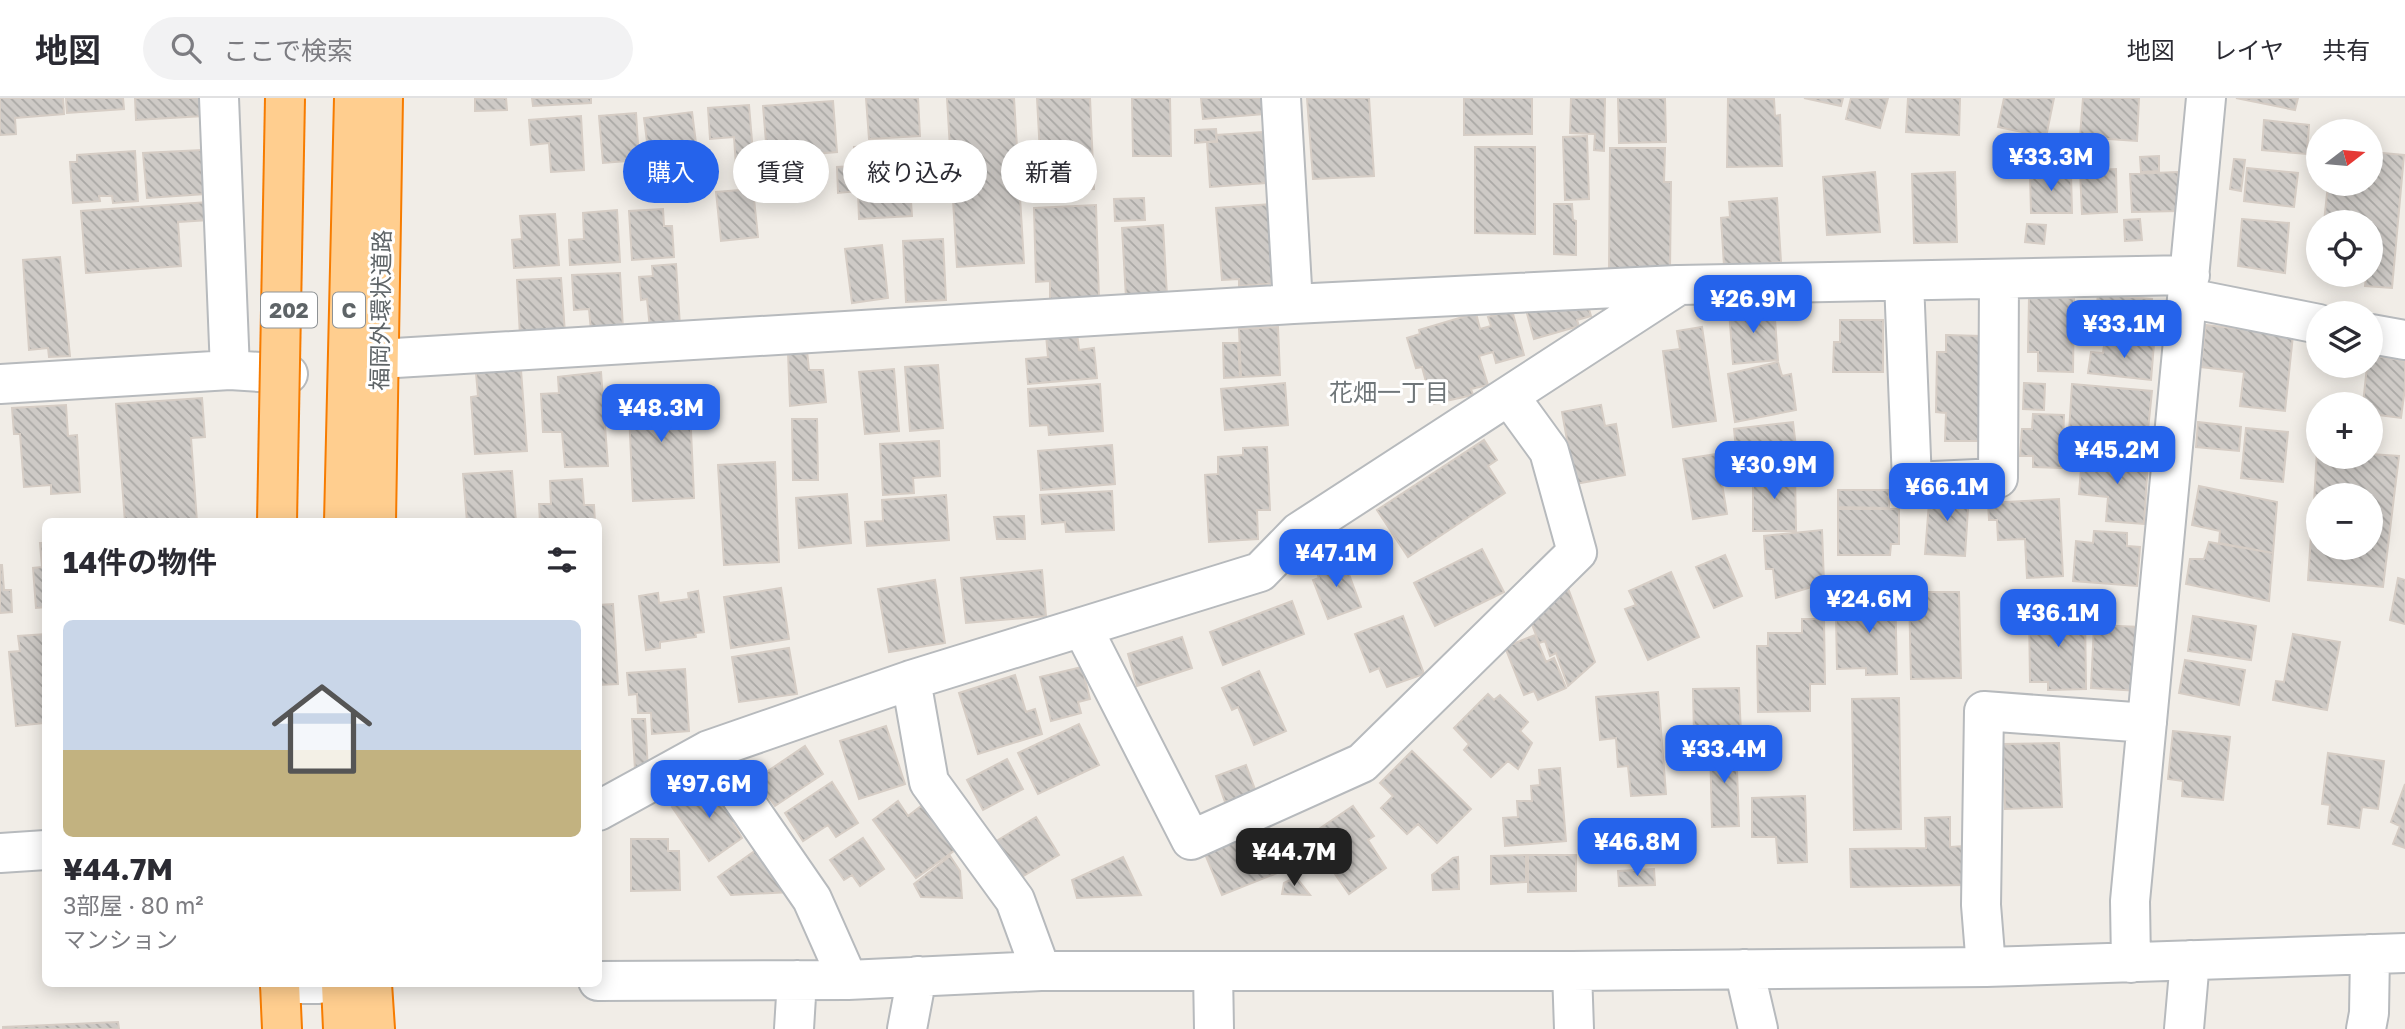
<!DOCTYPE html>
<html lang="ja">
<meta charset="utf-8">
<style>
:root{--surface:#fff;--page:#f2f2f3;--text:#2b2b33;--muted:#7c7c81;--line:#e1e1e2;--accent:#2563eb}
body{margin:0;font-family:"Golos Text","Noto Sans JP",sans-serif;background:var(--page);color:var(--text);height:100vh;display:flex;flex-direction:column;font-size:26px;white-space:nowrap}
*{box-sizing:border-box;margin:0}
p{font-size:23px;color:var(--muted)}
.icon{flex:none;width:38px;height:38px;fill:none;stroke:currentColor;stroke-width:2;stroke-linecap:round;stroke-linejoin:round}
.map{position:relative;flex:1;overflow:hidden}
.details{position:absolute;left:42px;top:420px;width:560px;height:469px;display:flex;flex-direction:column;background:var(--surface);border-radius:10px;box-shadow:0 4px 18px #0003}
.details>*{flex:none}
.hud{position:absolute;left:623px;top:42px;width:665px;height:63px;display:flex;gap:14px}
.needle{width:46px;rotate:74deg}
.fabs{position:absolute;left:2306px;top:21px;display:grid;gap:14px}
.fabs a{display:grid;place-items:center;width:77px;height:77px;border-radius:50%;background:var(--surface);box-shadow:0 4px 18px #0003;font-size:35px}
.price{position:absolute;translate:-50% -60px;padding:0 16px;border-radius:14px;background:var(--accent);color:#fff;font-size:23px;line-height:46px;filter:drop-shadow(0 2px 4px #0008)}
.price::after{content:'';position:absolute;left:50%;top:42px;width:21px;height:16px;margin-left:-10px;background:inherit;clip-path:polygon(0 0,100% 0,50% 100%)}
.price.current{background:#222;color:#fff}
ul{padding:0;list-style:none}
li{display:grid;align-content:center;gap:14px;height:371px;padding:0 21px}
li+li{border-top:2px solid var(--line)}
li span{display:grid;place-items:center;height:217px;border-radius:10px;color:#555}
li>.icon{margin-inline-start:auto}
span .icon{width:126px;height:126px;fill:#fffc;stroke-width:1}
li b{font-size:30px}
h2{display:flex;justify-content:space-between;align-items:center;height:84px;padding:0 21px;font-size:30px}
.pill{padding:0 24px;border-radius:32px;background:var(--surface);box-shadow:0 4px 18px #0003;font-size:24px;line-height:63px}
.pill.current{background:var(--accent);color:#fff}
header{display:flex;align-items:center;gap:42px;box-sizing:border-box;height:98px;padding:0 35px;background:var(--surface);border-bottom:2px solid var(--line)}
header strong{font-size:33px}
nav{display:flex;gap:38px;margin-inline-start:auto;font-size:24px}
.search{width:490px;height:63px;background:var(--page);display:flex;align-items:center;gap:18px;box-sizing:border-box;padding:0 24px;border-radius:38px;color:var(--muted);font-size:26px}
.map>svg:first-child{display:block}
.building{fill:url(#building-back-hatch);stroke:#d6cdc5;stroke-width:2}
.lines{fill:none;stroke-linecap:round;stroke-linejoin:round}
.minor-casing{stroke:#b7babd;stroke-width:42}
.highway-casing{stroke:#f77c00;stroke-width:42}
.minor{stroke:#fff;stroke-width:38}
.highway{stroke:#ffce8f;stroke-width:38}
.highway-bridge-casing{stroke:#f77c00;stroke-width:42;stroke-linecap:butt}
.highway-bridge{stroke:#ffce8f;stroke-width:38}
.labels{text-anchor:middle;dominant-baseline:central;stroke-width:6;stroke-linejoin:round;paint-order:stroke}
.shield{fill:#fff;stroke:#8e9295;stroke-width:2}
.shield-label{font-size:21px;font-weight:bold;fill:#5e6467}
.street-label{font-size:23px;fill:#5e6467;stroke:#fff}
.neighbourhood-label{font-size:24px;fill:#6f7679;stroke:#fff}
</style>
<header>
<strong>地図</strong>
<div class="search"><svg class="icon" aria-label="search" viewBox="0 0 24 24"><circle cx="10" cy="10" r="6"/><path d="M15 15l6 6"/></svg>ここで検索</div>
<nav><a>地図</a><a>レイヤ</a><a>共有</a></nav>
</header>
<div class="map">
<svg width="2405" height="931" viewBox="0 0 2405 931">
<defs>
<pattern id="building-back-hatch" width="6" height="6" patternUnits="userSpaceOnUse" patternTransform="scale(1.75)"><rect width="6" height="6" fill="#cecac6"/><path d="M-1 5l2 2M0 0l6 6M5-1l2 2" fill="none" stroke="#aaa8a5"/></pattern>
</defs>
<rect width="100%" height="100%" fill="#f1ede7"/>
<path class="building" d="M0,0H63L64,16L15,20L16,36L0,37Z
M66,0H123L124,11L67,15Z
M135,0H203L204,18L136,22Z
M475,0H506L507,12L475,13Z
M532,0H591V5L533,8Z
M866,0H918L920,38L869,41Z
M947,0H1014L1024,165L957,169Z
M1037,0H1090L1094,91L1062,93V74L1041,75Z
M1132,0H1170L1171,58H1133Z
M1201,0H1263L1264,16L1203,21Z
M1307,0H1369L1374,78L1313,81Z
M1464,0H1532V36L1464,37Z
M1571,0H1605L1604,53L1594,52L1595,36L1570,35Z
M1618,0H1665L1666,44L1619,45Z
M1728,0L1774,1L1775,18L1780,17L1782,68L1727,69Z
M1804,0H1843L1841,8Z
M1851,0H1888L1880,30L1846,21Z
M1908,0H1960L1959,37L1906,34Z
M2004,0H2054L2046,39L1998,29Z
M2083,0H2139L2137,43L2080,39Z
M2236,0H2298L2295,12Z
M833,3L837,54L802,57L803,79L769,81L763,8Z
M749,7L754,67L736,68L734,39L710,41L708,10Z
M692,14L698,61L650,67L644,20Z
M636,15L639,62L603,65L599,18Z
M581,18L584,72L551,74L549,45L531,47L529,22Z
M2264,22L2309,27L2307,56L2262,52Z
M1216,31L1217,43L1195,45V32Z
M1263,34L1266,85L1210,89L1207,44H1217L1216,37Z
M1587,38L1589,101L1565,102L1563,39Z
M907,46L912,118L859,121L858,93L838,95L837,69L855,68L854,49Z
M1475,49H1535V136L1475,135Z
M1610,50H1665L1664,84H1671L1670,173H1609Z
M202,52L205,96L147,100L143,55Z
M135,53L138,103L113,105L112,98H99L100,103L73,105L70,64H77V57Z
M2371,54L2404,57L2392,190L2365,188L2366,178L2351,177H2371V124H2324L2328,86H2371Z
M2159,58V73L2141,74L2140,59Z
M2234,61L2245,62L2241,93L2230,91Z
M2247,70L2298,75L2294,109L2244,103Z
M2116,71L2117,114L2082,116L2080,73Z
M1875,74L1880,134L1827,137L1823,79Z
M1955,74L1957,144L1914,145L1912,76Z
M2178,74L2179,113L2132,114L2130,76Z
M2071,75L2072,115H2031L2030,76Z
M753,91L758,139L721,143L716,94Z
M1144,100L1145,122L1115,123L1114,101Z
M1777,100L1781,164L1724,168L1721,120L1730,119L1729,104Z
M208,104L209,122L178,124L181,168L86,175L81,113Z
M1271,106L1277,185L1239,188V181L1222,182L1216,110Z
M1554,106H1572L1573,122L1576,123V157L1554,156Z
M1096,107L1099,201L1050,203V183L1036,184L1034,110Z
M663,111L664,128H672L674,159L632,162L629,113Z
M617,112L620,164L570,167L569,142L584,141L583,115Z
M555,116L559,167L514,170L512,142L522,141L520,118Z
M2140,121L2142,142L2125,143L2124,122Z
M2242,121L2289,125L2285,175L2238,168Z
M2027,126L2046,127L2044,146L2025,144Z
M1163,127L1167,198L1126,200L1122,130Z
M943,141L946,202L906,204L903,143Z
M882,147L888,200L852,205L845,151Z
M60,159L70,258L49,259L48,250L29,252L23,162Z
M676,166L680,228L650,231L647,201L641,202L639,179L653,178L652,168Z
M620,175L623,231L591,233L589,211L574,212L572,177Z
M561,180L565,235L520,238L517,182Z
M2098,196L2152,201L2149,230L2095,224Z
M2029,199L2074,200L2073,274L2038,273V254H2028Z
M1586,201L1591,218L1577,222L1579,228L1534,241L1525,208Z
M1774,208L1778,262L1733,266L1729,212Z
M1512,212L1524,257L1496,265L1493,254L1479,258L1488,287L1471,291L1473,297L1432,306L1422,269L1416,270L1407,240L1420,236L1419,232L1476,215L1480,231L1491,228L1488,219Z
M1840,222H1883V274H1833L1834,244H1840Z
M2206,227L2293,237L2285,313L2240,308L2244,274L2201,269Z
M1278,229L1280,277L1241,279L1239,231Z
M1702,229L1716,323L1673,329L1663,253L1680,251L1677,233Z
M1077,234L1079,252L1094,250L1097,280L1028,286L1026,261L1048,259L1046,237Z
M1946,237L1982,238L1979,343H1945L1946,315L1936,314L1937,254H1946Z
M2105,240L2154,246L2151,282L2088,275L2091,254L2103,255Z
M1223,245H1238L1240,279L1224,280Z
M807,253L809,272H823L826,304L790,308L788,254Z
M2371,257L2405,263V290L2401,320L2371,316V306H2363L2367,268H2371Z
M1778,264L1782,278L1791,276L1796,312L1735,324L1728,276Z
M938,267L943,330L910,333L905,269Z
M894,271L899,333L865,336L859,274Z
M521,272L527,353L475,356L471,299L478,298L476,275Z
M601,274L608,368L565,369L562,334H543L541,296L559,295L558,279Z
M1285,285L1288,327L1225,332L1221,291Z
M2024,285L2045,286L2044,312L2023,311Z
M1100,286L1103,333L1049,337L1048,327L1030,328L1028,291Z
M2072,286L2152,293L2147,342L2069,335Z
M689,288L694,400L633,403L628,291Z
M202,300L205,339L191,340L197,424H125L116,306Z
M66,307L68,338L77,337L80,394L51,396V387L24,389L20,336H14L12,310Z
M1601,307L1605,328L1616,326L1625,377L1575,386L1562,314Z
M2033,316L2064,317L2062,370L2033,369V358H2020L2022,331H2032Z
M792,321H817L818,382H793Z
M1793,324L1798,366L1738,372L1734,331Z
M2198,324L2241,329L2239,353L2196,349Z
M2246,330L2288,334L2283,384L2241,380Z
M1484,342L1497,362L1488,368L1505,395L1408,459L1377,412Z
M939,343L940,378L913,380L914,395L883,397L880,346Z
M1112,347L1115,386L1041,392L1038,353Z
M1267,349L1270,412H1257L1258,441L1209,444L1205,377L1218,376V359L1243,357V350Z
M2317,352L2319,359H2371V356L2399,358L2383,489L2308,482L2312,423L2319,424V450H2371V397H2319V405H2314Z
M1717,356L1727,416L1693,421L1683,361Z
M2082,357L2148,362L2144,426L2106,423L2108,399L2079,396Z
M775,364L779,464L724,467L718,367Z
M512,373L516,424H467L463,376Z
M1753,373H1795L1796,433H1753Z
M582,381L584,407H594L595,424H540L539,406H551L550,383Z
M2199,388L2277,404L2273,455L2219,445L2220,433L2192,427Z
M1838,392H1889V410L1838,409Z
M1930,392L1969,395L1965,458L1925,456Z
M1112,393L1114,432L1066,434L1065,424L1042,426L1040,397Z
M847,396L851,445L799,450L796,400Z
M946,397L949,442L867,448L865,424L883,423L882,402Z
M2059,401L2063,478L2027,480L2025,441L1998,442L1997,422H1989L1988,405Z
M1838,411H1899V446H1891L1890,457H1838Z
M1024,418L1025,441H997L994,419Z
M1822,432L1824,485L1776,500L1773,471H1766L1764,438Z
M2094,433L2127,435V448L2140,449L2137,488L2073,483L2076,443L2093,445Z
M2209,444L2273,455L2269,503L2186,486L2190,461H2204Z
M40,445H46V509L36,510L33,470L42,469Z
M1482,451L1504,494L1435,528L1414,485Z
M1725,457L1742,498L1714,510L1696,469Z
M1343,460L1361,509L1328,521L1313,482L1319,480L1315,470Z
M0,467H2L4,492H11L12,514L0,515Z
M1042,472L1046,518L966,525L961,480Z
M1671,474L1699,539L1648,562L1625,511L1636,507L1629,493Z
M1564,479L1595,564L1568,588L1556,555L1550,558L1545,543L1539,545L1527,513Z
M2398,480L2405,482V526L2390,522Z
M935,482L945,545L889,554L878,491Z
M781,490L789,541L731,550L724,499Z
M1881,490H1895L1897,576L1866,577V570L1837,571L1836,516L1850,515V499L1881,498Z
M698,493L704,534L695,535L696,539L660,544V550L646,552L639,498L658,495L659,505L689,501L688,495Z
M1909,494H1959L1961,580L1911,581Z
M1292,503L1304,536L1223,567L1210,534Z
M613,506L618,586L598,587V507Z
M2085,512L2086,591L2048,592V584H2030L2029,513Z
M1403,518L1424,576L1387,589L1379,570L1370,574L1355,536Z
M2193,518L2256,528L2251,562L2188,553Z
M1802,521H1824L1825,586H1810V613L1758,614L1757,548H1768V535H1802Z
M2094,527L2141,529L2139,593L2091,590Z
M46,536V640H45L44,625L16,628L9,554L20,553L18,538Z
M2293,536L2340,544L2327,612L2273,602L2276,583L2284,584Z
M1535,537L1546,564L1554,560L1566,590L1538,602L1534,593L1524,597L1505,549Z
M1182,539L1192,570L1137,588L1128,556Z
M789,550L797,596L739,604L732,559Z
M2185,562L2245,572L2239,607L2179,595Z
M1082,569L1090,601L1078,604L1081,615L1051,623L1040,579Z
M685,571L689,633L652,636L651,615H638L637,596L629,597L627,575Z
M1259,573L1286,633L1254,647L1238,609L1232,612L1222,590Z
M1015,577L1026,614L1035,611L1042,636L978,656L959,595Z
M1739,590L1741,637L1694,639L1693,591Z
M1658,594L1666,696L1631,698L1628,668L1618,669L1616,640L1600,642L1596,599Z
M1488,596L1494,602L1500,597L1528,624L1520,633L1532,645L1518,671L1508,663L1491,679L1464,652L1469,646L1454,630Z
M1899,600L1901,731L1854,732L1852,601Z
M632,621H645L648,671L635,672Z
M1079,626L1099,667L1038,696L1018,655Z
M886,628L905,686L859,701L840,643Z
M2173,633L2230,639L2223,702L2182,698L2183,683L2168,681Z
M1710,644H1736L1739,728L1712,729Z
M2059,645L2062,709L2005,711L2003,646Z
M805,648L823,676L775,708L756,681Z
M1412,653L1471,711L1437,745L1418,726L1407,736L1381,710L1393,698L1380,685Z
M2328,655L2384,663L2378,711L2362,709L2359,730L2328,726L2330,707L2322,706Z
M1007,661L1023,691L983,712L967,682Z
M1246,667L1256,694L1225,704L1216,678Z
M1560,670L1566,743L1505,748L1503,720L1518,719L1517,703H1532L1531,688L1540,687L1539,672Z
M712,681L739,721L733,725L742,740L709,763L672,709Z
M832,684L858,725L836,739L828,727L803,743L785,715Z
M2405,686V750L2393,746L2400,728L2391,724Z
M1805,698L1807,764L1778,765L1776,739H1752V700Z
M898,703L908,718L925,705L958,750L916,780L873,722Z
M1353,708L1374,738L1368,742L1386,770L1349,796L1330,769L1334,766L1313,735Z
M1036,719L1059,757L1015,783L993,745Z
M1950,719V749L1964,748L1965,787L1851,789L1850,751L1926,750L1925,720Z
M1269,729L1287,771L1222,797L1205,756Z
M863,740L884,771L860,788L852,777L844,782L830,762Z
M631,741H668V753H679L680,792L631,793Z
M1654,745L1655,758L1617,759L1616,746Z
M759,750L791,794L731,797L718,779Z
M1526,757V784L1491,786V758Z
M1528,757H1576V793L1528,794Z
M950,758L960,773L962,800L921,799L914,786Z
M1123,759L1141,797L1077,800L1072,782Z
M1458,759L1459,791L1433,792L1432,777L1453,760Z
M1654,771L1655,787L1619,788L1618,773Z
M1296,779L1310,797L1282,796L1284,785Z
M118,924L119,931H3V929Z"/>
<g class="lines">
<g class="minor-casing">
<path id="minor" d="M219,0L230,272
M1281,0L1293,206
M1904,183L1912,384L1998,380L1999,181
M2188,200L2319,226
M2371,236L2405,242
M379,261L1293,206L1677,187
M0,286L230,272L288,276
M1082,529L1191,742L1362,665L1577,454L1549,353L1509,298
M911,582L929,684L1015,802L1041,873
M709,652L812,801L848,882
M598,713L709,652L911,582L1260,474L1299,434L1679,187L2190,177
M0,755L46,752
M2131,865L2130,803L2206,0
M1986,869L1981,807L1984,613L2147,625
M1744,871L1758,931
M1572,873L1574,931
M1213,874L1214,931
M598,883L848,882L1041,873H1572L1986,869L2405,855
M280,886H319
M794,931L797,882
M907,931L917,878
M2184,931L2190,862
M2366,931L2369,915L2370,856"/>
</g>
<g class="highway-casing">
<path id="highway" d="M344,424L354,0
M376,424L383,0
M280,886L282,931
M341,886L343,931
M372,886L375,931"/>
</g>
<use href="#minor" class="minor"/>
<use href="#highway" class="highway"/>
<g class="highway-bridge-casing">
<path id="highway-bridge" d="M277,424L285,0"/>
</g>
<use href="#highway-bridge" class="highway-bridge"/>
</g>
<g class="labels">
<g class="shield">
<rect x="261" y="194.5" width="56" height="35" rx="5"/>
<rect x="333" y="194.5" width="32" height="35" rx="5"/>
</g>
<g class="shield-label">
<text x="289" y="212">202</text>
<text x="349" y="212">C</text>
</g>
<g class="street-label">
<text transform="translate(380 212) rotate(-89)">福岡外環状道路</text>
</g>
<g class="neighbourhood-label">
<text x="1389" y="293">花畑一丁目</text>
</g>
</g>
</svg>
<div class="fabs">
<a><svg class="needle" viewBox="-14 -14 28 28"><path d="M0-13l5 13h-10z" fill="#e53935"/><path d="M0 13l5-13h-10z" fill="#7c7c81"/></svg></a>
<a><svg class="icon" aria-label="locate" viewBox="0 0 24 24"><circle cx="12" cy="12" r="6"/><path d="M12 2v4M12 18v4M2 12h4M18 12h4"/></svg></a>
<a><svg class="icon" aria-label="layers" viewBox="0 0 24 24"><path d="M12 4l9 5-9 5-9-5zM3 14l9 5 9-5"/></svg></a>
<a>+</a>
<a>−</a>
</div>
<b class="price" style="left:2051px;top:95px">¥33.3M</b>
<b class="price" style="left:1753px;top:237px">¥26.9M</b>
<b class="price" style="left:2124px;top:262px">¥33.1M</b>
<b class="price" style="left:661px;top:346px">¥48.3M</b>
<b class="price" style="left:2117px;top:388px">¥45.2M</b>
<b class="price" style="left:1774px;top:403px">¥30.9M</b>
<b class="price" style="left:1947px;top:425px">¥66.1M</b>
<b class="price" style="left:1336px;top:491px">¥47.1M</b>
<b class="price" style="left:1869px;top:537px">¥24.6M</b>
<b class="price" style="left:2058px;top:551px">¥36.1M</b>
<b class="price" style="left:1724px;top:687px">¥33.4M</b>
<b class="price" style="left:709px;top:722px">¥97.6M</b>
<b class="price" style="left:1637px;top:780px">¥46.8M</b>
<b class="price current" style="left:1294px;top:790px">¥44.7M</b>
<div class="hud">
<a class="pill current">購入</a>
<a class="pill">賃貸</a>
<a class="pill">絞り込み</a>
<a class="pill">新着</a>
</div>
<section class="details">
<h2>14件の物件<svg class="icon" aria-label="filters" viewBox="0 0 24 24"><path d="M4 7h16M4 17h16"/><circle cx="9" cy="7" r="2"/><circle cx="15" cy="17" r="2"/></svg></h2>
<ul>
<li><span style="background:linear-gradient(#c9d6e8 60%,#c2b280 0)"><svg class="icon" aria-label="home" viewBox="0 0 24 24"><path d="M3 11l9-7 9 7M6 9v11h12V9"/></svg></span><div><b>¥44.7M</b><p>3部屋 · 80 m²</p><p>マンション</p></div></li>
</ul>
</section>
</div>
